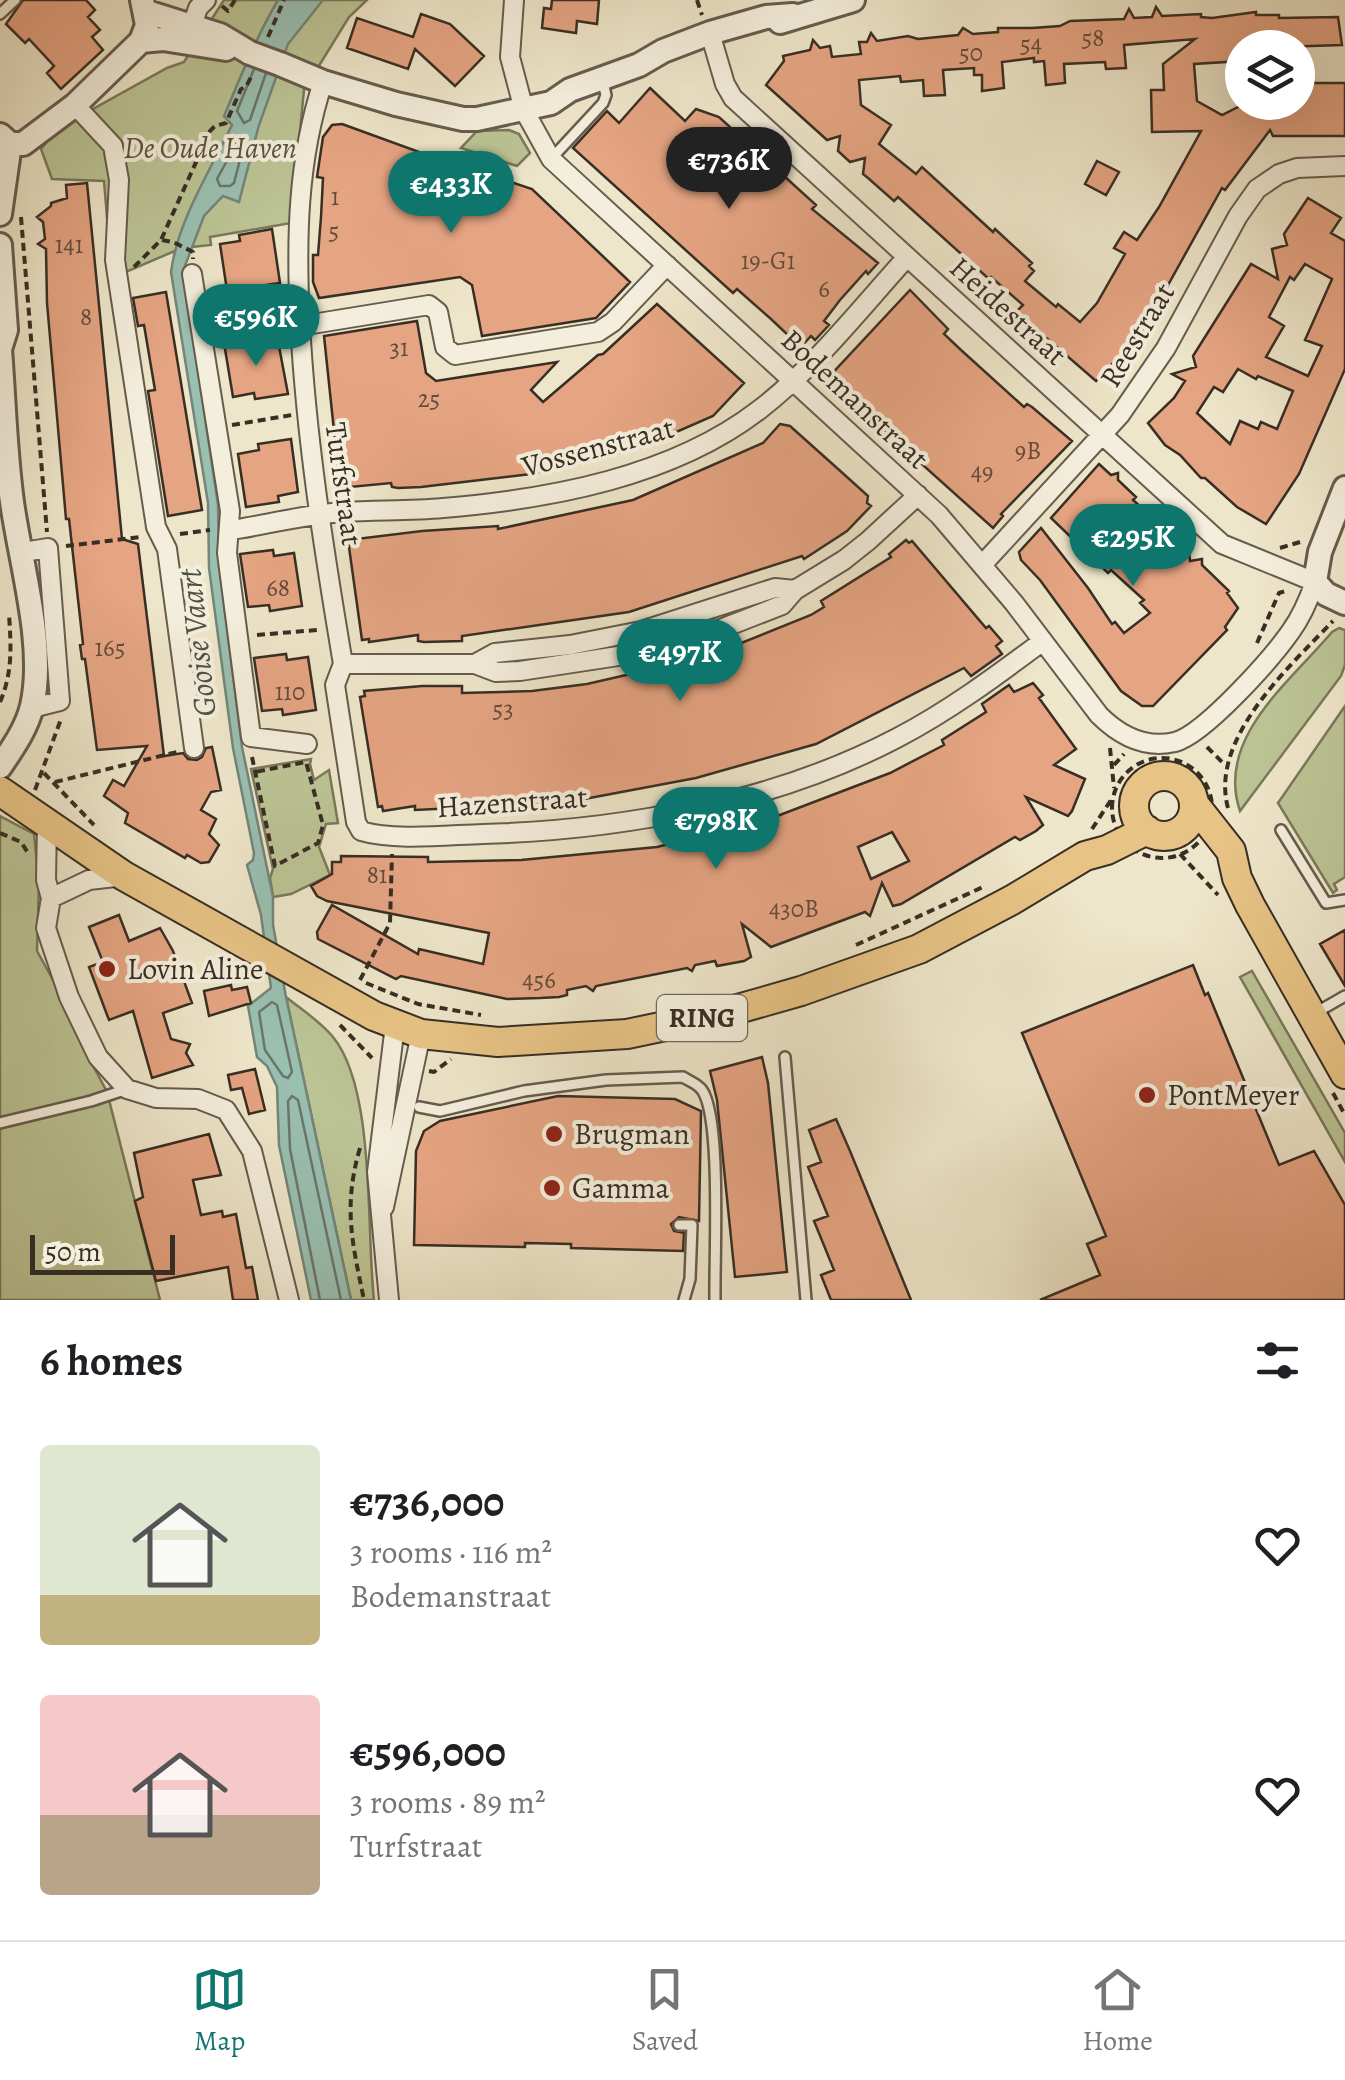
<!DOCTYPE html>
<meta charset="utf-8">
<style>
:root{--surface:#fff;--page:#f2f2f2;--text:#202124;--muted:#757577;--line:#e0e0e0;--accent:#0f766e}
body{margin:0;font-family:Alegreya,serif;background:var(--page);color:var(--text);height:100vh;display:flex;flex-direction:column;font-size:38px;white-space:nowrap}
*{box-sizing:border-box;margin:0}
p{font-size:32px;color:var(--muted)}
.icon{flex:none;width:55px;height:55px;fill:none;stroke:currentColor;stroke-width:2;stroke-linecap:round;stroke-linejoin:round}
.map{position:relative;height:1300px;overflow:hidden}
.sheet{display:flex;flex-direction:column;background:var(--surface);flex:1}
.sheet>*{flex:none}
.controls{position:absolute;left:1225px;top:30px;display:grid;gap:20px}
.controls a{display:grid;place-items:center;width:90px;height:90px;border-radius:50%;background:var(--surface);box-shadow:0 10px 40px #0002;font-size:50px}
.scale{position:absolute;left:30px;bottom:25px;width:145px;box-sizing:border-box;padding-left:10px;border:5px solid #382e24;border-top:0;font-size:28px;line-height:35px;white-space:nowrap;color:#382e24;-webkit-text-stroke:8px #f4efdd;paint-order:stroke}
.price{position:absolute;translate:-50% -85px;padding:0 22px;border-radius:35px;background:var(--accent);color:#fff;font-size:32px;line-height:65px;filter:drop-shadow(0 2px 5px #0008)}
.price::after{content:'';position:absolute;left:50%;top:60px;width:30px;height:22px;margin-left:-15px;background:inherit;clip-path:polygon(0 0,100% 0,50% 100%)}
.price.current{background:#222;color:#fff}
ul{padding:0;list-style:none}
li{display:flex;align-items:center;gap:30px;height:250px;padding:0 40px}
li span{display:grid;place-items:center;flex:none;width:280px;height:200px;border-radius:10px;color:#555}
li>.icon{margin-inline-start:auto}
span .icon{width:120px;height:120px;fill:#fffc;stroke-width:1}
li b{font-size:42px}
h2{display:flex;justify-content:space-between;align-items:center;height:120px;padding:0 40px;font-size:42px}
.menu{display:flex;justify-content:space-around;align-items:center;height:140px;border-top:2px solid var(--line);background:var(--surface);font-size:28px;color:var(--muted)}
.menu a{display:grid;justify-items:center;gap:5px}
.menu .current{color:var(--accent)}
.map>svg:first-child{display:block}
.green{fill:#bcc495;stroke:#7a795c;stroke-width:2.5}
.water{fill:#9ac0b2;stroke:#738679;stroke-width:2.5}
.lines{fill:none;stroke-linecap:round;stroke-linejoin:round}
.shore{stroke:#69776b;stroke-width:2.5}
.building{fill:#e5a482;stroke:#382e24;stroke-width:2.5;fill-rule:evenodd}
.service-casing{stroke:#665c4e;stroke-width:14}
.minor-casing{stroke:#665c4e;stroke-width:22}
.tertiary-casing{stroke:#665c4e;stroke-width:28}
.primary-casing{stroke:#382e24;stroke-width:32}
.path{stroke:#382e24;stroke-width:4;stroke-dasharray:8 5;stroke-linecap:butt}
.service{stroke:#f4efdd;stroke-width:9}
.minor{stroke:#f4efdd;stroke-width:18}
.tertiary{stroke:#f4efdd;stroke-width:22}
.primary{stroke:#e7c385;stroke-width:28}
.tertiary-bridge-casing{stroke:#665c4e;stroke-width:28;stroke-linecap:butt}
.tertiary-bridge{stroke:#f4efdd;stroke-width:22}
.poi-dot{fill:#8f2418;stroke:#f4efdd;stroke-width:4}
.labels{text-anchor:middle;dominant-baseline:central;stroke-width:8;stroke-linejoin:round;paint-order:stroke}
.number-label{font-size:25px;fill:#634c3c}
.shield{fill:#f4efdd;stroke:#70685c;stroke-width:2.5}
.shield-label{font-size:28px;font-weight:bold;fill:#382e24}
.park-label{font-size:30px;font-style:italic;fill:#595440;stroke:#f4efdd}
.street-label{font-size:30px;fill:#382e24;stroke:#f4efdd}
.poi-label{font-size:30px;fill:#382e24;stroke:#f4efdd;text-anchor:start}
.water-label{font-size:32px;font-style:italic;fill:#505248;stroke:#f4efdd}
</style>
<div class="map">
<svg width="1345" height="1300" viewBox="0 0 1345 1300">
<rect width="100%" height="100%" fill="#eee6ca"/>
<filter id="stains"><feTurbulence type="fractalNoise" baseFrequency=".002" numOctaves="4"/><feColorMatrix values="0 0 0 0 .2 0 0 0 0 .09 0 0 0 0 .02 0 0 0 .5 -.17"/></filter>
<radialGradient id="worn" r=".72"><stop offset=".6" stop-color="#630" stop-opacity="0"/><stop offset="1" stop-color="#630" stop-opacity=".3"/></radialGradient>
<path class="green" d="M224,0H367L349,17L304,90L291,223L210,237L211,245L191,247V244L112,278L104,181L52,179L41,149L57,129L167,68L184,62Z
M509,130L519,134L530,153L517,166L461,148L477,131Z
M1339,628L1345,630V665L1341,676L1240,811C1215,738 1291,681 1332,632Z
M1345,706V877L1334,884L1337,890L1333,893L1278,803Z
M311,759L310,764L314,780L329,770L338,823L326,824L319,847L330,875L291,894L273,897L270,878L273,869L251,769Z
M0,816L34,834L39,882L37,951L63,998L79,1039L107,1092L160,1300H0Z
M1252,971L1345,1133V1162L1240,977Z
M286,997C302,1010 320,1021 333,1037C376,1089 366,1232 374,1300H351Z"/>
<path class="water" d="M278,0H323L288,44L259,125L239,202L223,196L204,216L183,271L218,505L219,566L242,747L273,897V925L286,997L351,1300H311L279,1145L277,1087L267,1066L257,1057L248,1006L271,988L261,915L247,865L253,860L254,853L233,748L209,568L208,503L171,272C178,220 210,171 232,125L224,116C241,76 256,37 278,0Z"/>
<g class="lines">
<path class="shore" d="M254,69L237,111L244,123L250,120L266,73
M237,142L243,148L234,183L230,186H220L217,179Z
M272,1002L277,1005L292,1072L288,1078L283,1076L265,1050L259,1012Z
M320,1300L290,1149L288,1101L292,1096L298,1100L341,1300"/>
</g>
<path class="building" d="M23,0H86L95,10L88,17L100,30L92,37L103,50L61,89L47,73L54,66L29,39L25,43L6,24Z
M552,0H599L597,24L577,21L576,33L542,28L544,8L551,9Z
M1156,7L1162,16L1201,14V17L1212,18L1256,12V15H1279V18L1338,17L1342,45L1242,48V61L1194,64L1197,101L1222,115L1248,102H1298V83H1345V136H1273L1270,130L1225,190L1222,188L1133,348L1130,345L1096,381L1028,322L1022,323V316L1017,311L1023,305L991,277L989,279L898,197L894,201L868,178L863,174L865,158L850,162L838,151L840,136L827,140L766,85L784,61L783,56L810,50L813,40L820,48L830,46L832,57L861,54L859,42H867L871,33L877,41L908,36L918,39L958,35L963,28L973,34L998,32V28H1032L1060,26L1070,21L1124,19L1129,9L1134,18L1152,17ZM1195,39L1163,64L1164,90H1151L1152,132L1201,131L1159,207L1137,240L1124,232L1114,248L1125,254L1097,303L1080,322L1058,304L1056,307L1025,281L1034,271L1029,266L1032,263L995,229L993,232L922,167L916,174L879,144L891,125L861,105L859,80L900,76L901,82L923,80L924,96L945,95L943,70L974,68V75H982V91L1004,88L1002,62L1034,58V62L1044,61L1046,85L1065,83L1064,64L1105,62L1106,69L1126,68L1124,45Z
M421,14L450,24L484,56L455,86L415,49L408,69L347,48L357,18L413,37Z
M650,88L685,121L696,109L719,117L816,205L812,209L878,263L868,274L866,271L840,300L824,321L829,325L815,340L811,336L797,351L794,349L784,340L788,335L771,319L737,289L733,293L573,148L607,111L619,123Z
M342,124L504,183L505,180L532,189L630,282L596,318L482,336L472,285L460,277L319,298L313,282V255H318L321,217L323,178L317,177L323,137L332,125Z
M1097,161L1119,172L1106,195L1085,184Z
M87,183L122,539L138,544L164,756L183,753L188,759L197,760L202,757L206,748L212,747L221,790L211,792L201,810L216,819L209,834L219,845L209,862L201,863L187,855L185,858L125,823L128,813L104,796L113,780L124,786L147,746L97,750L85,659H82L80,645L83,644L69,519H66L47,303L46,249L38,244L45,239L43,222L37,217L51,206V203L67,198L66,185Z
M1308,198L1341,218L1331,233L1345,241V369L1299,474L1266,524L1237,507L1205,478H1201L1180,455L1165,445L1148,423L1174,398L1185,381L1172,374L1196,367L1193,356L1251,264L1278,279L1272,249L1287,245L1284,234ZM1305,264L1332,279L1305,340L1322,346L1308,376L1266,357L1284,326L1269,317L1290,277L1294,280ZM1238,369L1256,379L1258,376L1293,391L1277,429L1261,422L1258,429L1240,421L1230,444L1197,413L1214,387L1223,392Z
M272,229L280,283L259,286L260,292L228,297L220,244L240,241L239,235Z
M910,290L948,329L944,334L961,350L1024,407L1027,404L1032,407L1072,441L1001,514L1003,516L993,528L827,379Z
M166,292L202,510L168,516L148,391L155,390L144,325L138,326L133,298Z
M657,304L744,383L713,416L642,447L531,474L421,487L398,488L392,487L391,483L340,488L324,336L417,321L426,373L436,381L557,362L531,390L543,402L598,355L603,354Z
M256,338L257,344L278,341L288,394L255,399L254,393L233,397L224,343Z
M780,424L790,426L847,477L868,496L867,503L871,506L847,531L804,559L802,556L629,612L462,636V641L424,642L418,641V635L369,642V639L362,640L348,540L422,531L498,526V529L633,500L763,443Z
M291,439L298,492L278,496L279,502L246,507L238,454L259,450L258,444Z
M1099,464L1111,475L1118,473V480L1136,497L1133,500L1189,551L1190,561L1202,559V565L1229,591L1227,593L1238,608L1225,627L1227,630L1153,706H1142L1121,691L1040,580L1021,560L1019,552L1041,528L1088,588L1112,624L1115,622L1124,633L1150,613L1140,603L1144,600L1111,570L1108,573L1051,518Z
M906,540L909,543L912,541L986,628L989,626L1002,641L996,646L1002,654L971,676L964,668L816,744L696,778L563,803L415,810V806L383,811L382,806L378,807L360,697L365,696L364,691L422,686H462V693L532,691L587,684L709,656L811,615L824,607L821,601L891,557L889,554Z
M273,550L274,556L294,553L302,606L270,611L269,605L248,607L240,554Z
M286,654L287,660L308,657L316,710L283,715L282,709L262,711L254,658Z
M1033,683L1043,695L1039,698L1076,749L1054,765L1085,779L1072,811L1068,816L1026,797L1043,825L1036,831L1020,840L1015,837L901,904L893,906L882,883L870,916L865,912L771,947L742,924L751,957L744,961L717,966L715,961L695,965L692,971L687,968L596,986L593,991L586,986L567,990V995L559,997L540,998L507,999L401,976L396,979L318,939L317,932L332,905L418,954L419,949L483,964L489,933L327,901L317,896L311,886L332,874V862H341V856L428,857V862L521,860L657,847L772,818L890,773L944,745L942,740L986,712L982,704L1009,685L1014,692ZM892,832L909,861L871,879L858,847Z
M119,915L129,941L160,928L173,951L192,1003L163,1013L171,1039L190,1044L186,1053L193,1065L152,1078L133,1011L109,1020L89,967L103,962L89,927Z
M1345,930V986L1320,944Z
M1193,965L1205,995L1208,993L1279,1165L1314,1151L1345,1205V1300H1040L1100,1275L1087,1244L1106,1236L1022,1033Z
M231,985L232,990L247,987L251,1003L209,1016L204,991Z
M762,1057L768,1083L787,1272L735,1277L717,1100L710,1071Z
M255,1069L265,1110L249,1114L242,1088L231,1090L228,1075Z
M558,1096L675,1099L701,1111L699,1221L679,1217L671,1224L674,1231L684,1233L683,1251L571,1248V1244L525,1243V1247L414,1245L416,1151L424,1131L440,1121Z
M836,1119L850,1151L911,1300H831L821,1275L834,1270L814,1221L828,1216L808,1167L821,1162L809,1130Z
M209,1134L221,1175L193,1180L201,1215L222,1211L223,1217L236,1214L246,1268L252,1267L258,1300H233L228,1267L156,1281L135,1201L143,1197L134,1153Z"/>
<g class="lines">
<g class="service-casing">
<path id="service" d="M0,14L15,0
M551,159L603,103L606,95L602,78
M1281,830L1326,903L1345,900
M1317,1012L1345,996
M785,1057L806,1300
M419,1107L440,1111L524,1091L606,1080L683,1077C689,1081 698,1084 702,1090C722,1118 714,1260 715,1300
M0,1123L91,1101L127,1089
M679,1225H692L690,1279L684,1300"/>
</g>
<g class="minor-casing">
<path id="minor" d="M514,0L510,57L524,110L551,159L939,515L1014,603L1099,715C1120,736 1145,749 1175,742C1205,734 1273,657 1291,631C1302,616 1309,599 1315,582L1222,544L733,98L725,84L710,33
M192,26L198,8L206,0
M323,82C297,161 296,241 300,323C306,438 324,551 343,664L335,685L356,822L361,831C394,841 448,835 483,834C622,830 773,803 897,738C949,711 996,676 1043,641
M75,105L113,146L119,180L115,260L156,527L167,549L194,748
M192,274L230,511L227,553L251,737L307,744
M300,326L429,305L438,312L445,347L455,355L598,332L613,322L667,265
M230,527L238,529C273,523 309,514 344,512C377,510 410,511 443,508C550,499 672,477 759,410C815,367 860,309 907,257
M23,552L48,548L60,701L32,708
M982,565L1120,415L1166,348L1238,216L1257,189L1279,174L1297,168L1345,166
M343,664H475L496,672L520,671L625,655L713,632L782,605L795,590L844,560L868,541L918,495
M475,664L495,653L570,645L641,631L775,588L795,590
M47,822L46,880L51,898L46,928L69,997L98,1057L127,1089L156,1098L198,1099L226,1110L252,1151L289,1300
M51,898L89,880L124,876
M384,1207L421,1034
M389,1300L377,1172L395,1025"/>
</g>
<g class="tertiary-casing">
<path id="tertiary" d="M147,12L220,35L250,53
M780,22L853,0
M141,41L163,39L226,49
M280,64L323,82L396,104L463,119H477L551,103L570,90L639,65L663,51L710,33L766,17L793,15
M0,135L10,144H23L75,105L141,41L147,25L142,0
M0,214L10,144
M0,245L6,330L0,349
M0,349C4,400 5,451 12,502C20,562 46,646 32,706C27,728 12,749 0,767
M1345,488L1320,552L1315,582L1326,594L1345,603"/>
</g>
<g class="primary-casing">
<path id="primary" d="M1134 806a30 30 0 1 1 60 0a30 30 0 1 1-60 0Z
M0,791L124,876L374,1016L421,1034L498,1042L627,1034L713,1016L801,991L919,949L1012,900L1085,856L1107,850L1147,830
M1194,804L1231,851L1237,878L1250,905L1345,1074"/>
</g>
<path class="path" d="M697,0L702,15
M222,6L228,11L235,0
M268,37L284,0
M21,217L47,532
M162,240L173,242L193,252V259
M134,267L161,240L210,131L215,126L226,123L241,89L246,87L251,77
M220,321L279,312
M232,425L292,415
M180,534L210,530
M66,546L141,537
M1280,548L1300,542
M257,635L317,630
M1257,643L1279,593L1285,591
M0,702C13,672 11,646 9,614
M1207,747L1225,765
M1110,748L1114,788
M252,757L275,866L318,843L323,825L306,762L255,772
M1112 808a50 50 0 1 1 100 0a50 50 0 1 1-100 0Z
M1114,765L1124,754
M44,773L94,825
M55,782L177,752
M35,790L61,719
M1228,808C1209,739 1289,667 1333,621
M1092,829L1111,800
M0,833L21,842L28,853
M1180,854L1218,895
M856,945L983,887
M360,980L390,923L392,854
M366,983L418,1004L481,1015
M340,1025L372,1058
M429,1071L434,1072L451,1059
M1333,1093L1345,1115
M360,1148C343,1206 352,1242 364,1300"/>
<use href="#service" class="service"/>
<use href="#minor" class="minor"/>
<use href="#tertiary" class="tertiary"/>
<use href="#primary" class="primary"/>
<g class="tertiary-bridge-casing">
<path id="tertiary-bridge" d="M250,53L280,64"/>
</g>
<use href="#tertiary-bridge" class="tertiary-bridge"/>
</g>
<g class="poi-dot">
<circle cx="107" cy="969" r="10"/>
<circle cx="1147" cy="1095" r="10"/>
<circle cx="554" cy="1134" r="10"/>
<circle cx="552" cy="1188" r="10"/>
</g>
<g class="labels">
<g class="number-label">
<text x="1093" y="38">58</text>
<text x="1031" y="44">54</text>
<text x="971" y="53">50</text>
<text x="335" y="197">1</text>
<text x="334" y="231">5</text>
<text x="69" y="245">141</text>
<text x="768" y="261">19-G1</text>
<text x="824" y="289">6</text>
<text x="86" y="317">8</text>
<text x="399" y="348">31</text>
<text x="429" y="399">25</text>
<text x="1028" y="451">9B</text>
<text x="982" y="472">49</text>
<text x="278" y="588">68</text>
<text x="110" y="648">165</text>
<text x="290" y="692">110</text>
<text x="503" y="709">53</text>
<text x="377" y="875">81</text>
<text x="794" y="909">430B</text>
<text x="539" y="980">456</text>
</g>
<rect class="shield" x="657" y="995" width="90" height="46" rx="8"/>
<g class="shield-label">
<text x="702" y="1018">RING</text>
</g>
<g class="park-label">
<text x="210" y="148">De Oude Haven</text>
</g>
<g class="street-label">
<text transform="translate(1008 311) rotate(42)">Heidestraat</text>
<text transform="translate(1137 335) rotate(-59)">Reestraat</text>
<text transform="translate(855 399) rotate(43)">Bodemanstraat</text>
<text transform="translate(598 447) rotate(-15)">Vossenstraat</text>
<text transform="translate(344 484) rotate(82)">Turfstraat</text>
<text transform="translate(512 802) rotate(-4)">Hazenstraat</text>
</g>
<g class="poi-label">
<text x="127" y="969">Lovin Aline</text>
<text x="1167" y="1095">PontMeyer</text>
<text x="574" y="1134">Brugman</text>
<text x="572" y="1188">Gamma</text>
</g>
<g class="water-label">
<text transform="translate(197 643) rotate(-96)">Gooise Vaart</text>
</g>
</g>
<rect width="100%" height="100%" filter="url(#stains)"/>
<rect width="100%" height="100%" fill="url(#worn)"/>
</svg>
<div class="controls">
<a><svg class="icon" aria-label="layers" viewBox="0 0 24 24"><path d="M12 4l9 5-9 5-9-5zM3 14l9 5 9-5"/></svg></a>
</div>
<div class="scale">50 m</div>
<b class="price current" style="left:729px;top:212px">€736K</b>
<b class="price" style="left:451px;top:236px">€433K</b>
<b class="price" style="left:256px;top:369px">€596K</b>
<b class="price" style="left:1133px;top:589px">€295K</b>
<b class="price" style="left:680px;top:704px">€497K</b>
<b class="price" style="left:716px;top:872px">€798K</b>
</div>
<section class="sheet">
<h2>6 homes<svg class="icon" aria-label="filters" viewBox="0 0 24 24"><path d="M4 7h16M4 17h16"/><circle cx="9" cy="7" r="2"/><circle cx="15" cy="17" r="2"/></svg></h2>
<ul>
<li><span style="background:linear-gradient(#dfe7d0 75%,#c2b280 0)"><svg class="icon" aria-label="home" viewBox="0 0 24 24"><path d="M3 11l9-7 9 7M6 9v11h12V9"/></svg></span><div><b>€736,000</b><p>3 rooms · 116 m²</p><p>Bodemanstraat</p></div><svg class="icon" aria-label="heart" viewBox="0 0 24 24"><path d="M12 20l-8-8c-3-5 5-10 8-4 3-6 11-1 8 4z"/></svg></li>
<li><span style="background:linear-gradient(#f6c9c9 60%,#b9a48a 0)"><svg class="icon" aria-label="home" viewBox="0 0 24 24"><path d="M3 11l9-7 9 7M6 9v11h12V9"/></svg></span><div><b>€596,000</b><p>3 rooms · 89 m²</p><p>Turfstraat</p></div><svg class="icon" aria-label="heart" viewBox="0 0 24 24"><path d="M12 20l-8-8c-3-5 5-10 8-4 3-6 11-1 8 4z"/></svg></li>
</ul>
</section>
<nav class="menu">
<a class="current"><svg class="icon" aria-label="map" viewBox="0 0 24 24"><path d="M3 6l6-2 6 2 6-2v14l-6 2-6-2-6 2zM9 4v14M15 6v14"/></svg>Map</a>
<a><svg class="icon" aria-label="saved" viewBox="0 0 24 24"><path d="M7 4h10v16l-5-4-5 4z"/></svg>Saved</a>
<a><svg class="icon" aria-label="home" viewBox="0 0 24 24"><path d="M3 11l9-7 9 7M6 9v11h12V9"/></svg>Home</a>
</nav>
